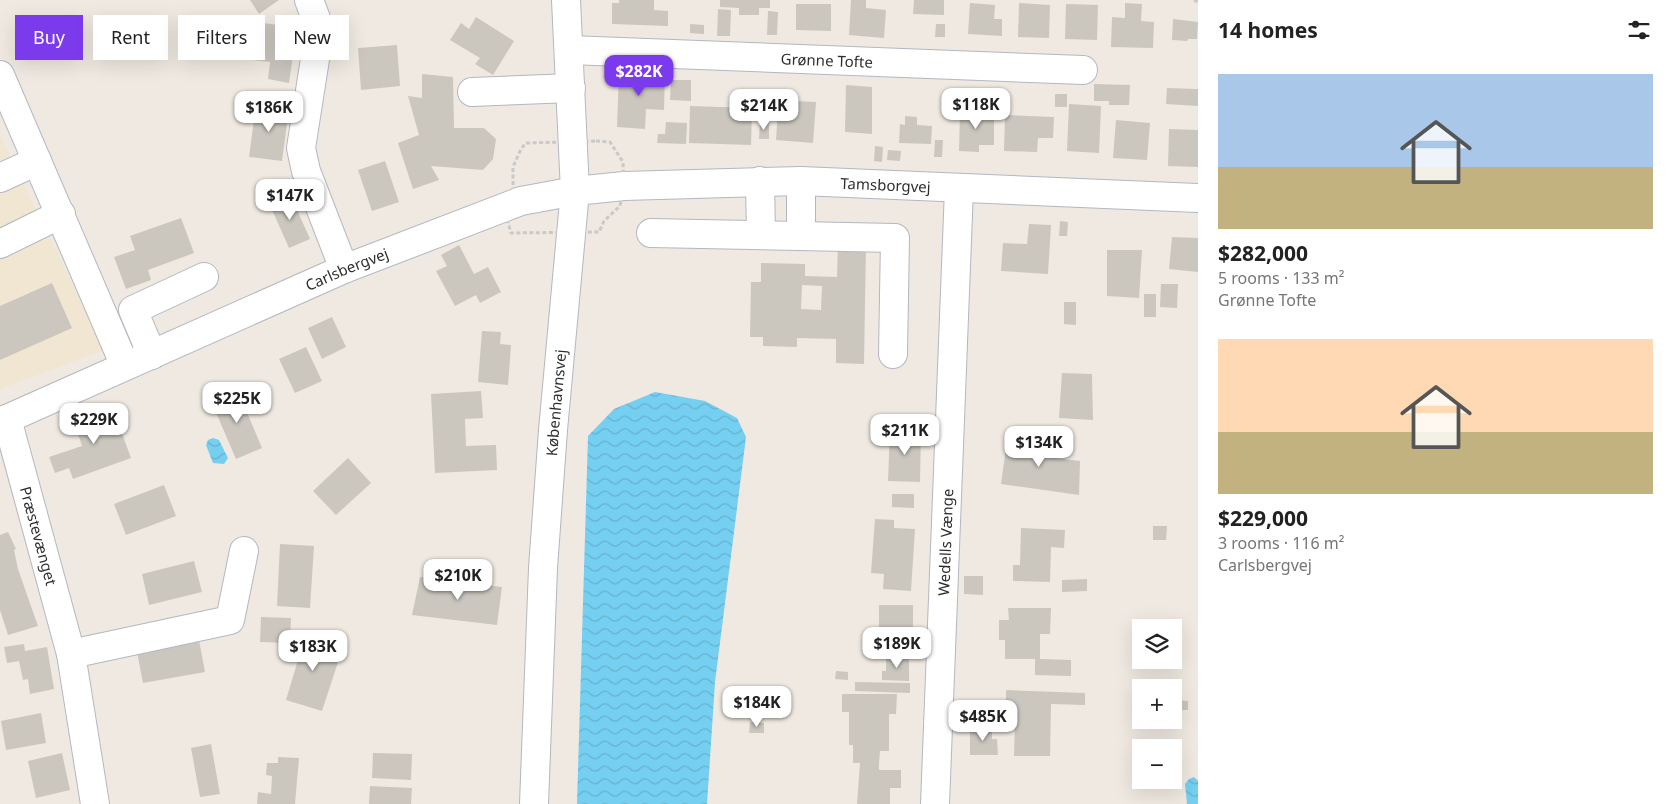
<!DOCTYPE html>
<meta charset="utf-8">
<style>
:root{--surface:#fff;--page:#f2f2f2;--text:#222;--muted:#767676;--accent:#7c3aed}
body{margin:0;font-family:"Noto Sans",sans-serif;background:var(--page);color:var(--text);height:100vh;display:flex;flex-direction:column;font-size:19px;white-space:nowrap}
*{box-sizing:border-box;margin:0}
p{font-size:16px;color:var(--muted)}
.icon{flex:none;width:28px;height:28px;fill:none;stroke:currentColor;stroke-width:2;stroke-linecap:round;stroke-linejoin:round}
.map{position:relative;flex:1;overflow:hidden}
.side{display:flex;flex-direction:column;background:var(--surface);width:475px}
.side>*{flex:none}
.top-card{position:absolute;left:15px;top:15px;width:475px;height:45px;display:flex;gap:10px}
.tools{position:absolute;left:1132px;top:619px;display:grid;gap:10px}
.tools a{display:grid;place-items:center;width:50px;height:50px;border-radius:0px;background:var(--surface);box-shadow:0 5px 20px #0002;font-size:25px}
.price{position:absolute;translate:-50% -42px;padding:0 11px;border-radius:10px;background:#fff;color:#222;font-size:16px;line-height:32px;filter:drop-shadow(0 1px 2px #0008)}
.price::after{content:'';position:absolute;left:50%;top:30px;width:15px;height:11px;margin-left:-8px;background:inherit;clip-path:polygon(0 0,100% 0,50% 100%)}
.price.selected{background:var(--accent);color:#fff}
ul{padding:0;list-style:none}
li{display:grid;align-content:center;gap:10px;height:265px;padding:0 20px}
li span{display:grid;place-items:center;height:155px;border-radius:0px;color:#555}
li>.icon{margin-inline-start:auto}
span .icon{width:90px;height:90px;fill:#fffc;stroke-width:1}
li b{font-size:21px}
h2{display:flex;justify-content:space-between;align-items:center;height:60px;padding:0 20px;font-size:21px}
.chip{padding:0 18px;border-radius:0px;background:var(--surface);box-shadow:0 5px 20px #0002;font-size:18px;line-height:45px}
.chip.selected{background:var(--accent);color:#fff}
main{display:flex;flex:1;min-height:0}
.map>svg:first-child{display:block}
.education{fill:#f0e6d1}
.water{fill:url(#water-waves)}
.building{fill:#cbc7bf;fill-rule:evenodd}
.lines{fill:none;stroke-linecap:round;stroke-linejoin:round}
.minor-casing{stroke:#b4b7c1;stroke-width:30}
.path{stroke:#c9c9c9;stroke-width:3;stroke-dasharray:4 2.5;stroke-linecap:butt}
.minor{stroke:#fff;stroke-width:28}
.labels{text-anchor:middle;dominant-baseline:central;stroke-width:4;stroke-linejoin:round;paint-order:stroke}
.street-label{font-size:15px;fill:#2e2e2e;stroke:#fff}
</style>
<main>
<div class="map">
<svg width="1198" height="804" viewBox="0 0 1198 804">
<defs>
<pattern id="water-waves" width="16" height="10" patternUnits="userSpaceOnUse" patternTransform="scale(1.25)"><rect width="16" height="10" fill="#75cff0"/><path d="M0 5q4-4 8 0t8 0" fill="none" stroke="#66b2ce"/></pattern>
</defs>
<rect width="100%" height="100%" fill="#efe9e1"/>
<path class="education" d="M0,136L104,350L0,389Z"/>
<path class="water" d="M655,392L705,401L737,418L746,437L715,682L707,804H577L588,436L614,409Z
M213,438L219,440L228,458L224,464L213,463L206,445L208,440Z
M1194,777L1198,781V804H1187L1185,784L1189,779Z"/>
<path class="building" d="M250,0H279L259,14Z
M619,0H654V10L668,11V26L612,24V3H619Z
M720,0H770V8H759V15H739V8L720,7Z
M851,0H866V8L886,10L884,38L849,35Z
M914,0H944V15L913,14Z
M970,3L995,5L994,19H1002V36L968,34Z
M1019,3L1050,5L1049,38L1018,37Z
M1125,3L1142,4L1141,21L1154,22L1153,48L1111,47L1112,17L1125,18Z
M796,4H831V31L796,30Z
M1066,4L1098,5L1097,40L1065,39Z
M718,9L731,10L730,36H717Z
M768,11L778,12L777,35H767Z
M476,17L514,41L493,75L475,64L480,58L450,40L461,23L469,29Z
M1173,19L1198,22L1197,39H1188L1187,41L1172,40Z
M257,22L297,28L289,83L268,79L270,62L252,60Z
M690,24L704,25V34L690,33Z
M936,24H945V37H935Z
M397,45L400,86L361,90L358,48Z
M619,71L665,73L664,110L646,109L645,129L617,127Z
M422,74L453,77L454,128H484L496,139L493,159L483,170L431,166L439,180L413,189L398,143L419,135L408,96L422,98Z
M671,80H691V101L670,100Z
M1094,84L1130,85L1129,105H1109V101H1094Z
M846,85L872,87V134L845,132Z
M1167,88L1198,89V106L1166,104Z
M1055,94H1067V107H1055Z
M795,101L816,102L813,143L776,140L778,109L794,110Z
M1069,104L1101,106L1099,153L1067,151Z
M256,105L289,109L282,161L249,157Z
M690,106L752,108L751,145L689,143Z
M960,111H994V145H979V152L959,151Z
M1005,115L1054,117L1053,138H1038L1037,152L1004,151Z
M905,116L917,117V125L932,126L931,144L899,143L900,124L905,125Z
M1116,120L1150,123L1147,160L1113,158Z
M666,122L687,123L686,144L657,143L658,134H665Z
M760,122H769V139H759Z
M1169,129L1198,130V167L1168,166Z
M935,140H943L942,157H934Z
M875,146L883,147L882,162L874,161Z
M888,150L901,151L900,161L887,160Z
M385,161L399,202L372,211L358,170Z
M290,194L310,239L289,248L269,203Z
M181,218L194,253L148,270L151,280L126,289L114,257L135,250L130,236Z
M1060,221L1068,222L1067,236H1059Z
M1029,224L1051,225L1048,274L1001,271L1003,243L1027,244Z
M1172,237L1198,238V272L1169,269Z
M838,244L866,245L864,364L836,363V339L797,338V347L763,346V337H750L751,282H761V263L805,264V276L837,277ZM802,285L822,286L821,310L801,309Z
M459,245L474,274L488,267L501,292L480,303L476,295L455,306L436,271L447,266L441,255Z
M1107,250H1142L1139,298L1107,296Z
M52,283L72,328L0,360V306Z
M1161,284H1178L1177,308L1160,307Z
M1144,294H1156V317H1144Z
M1064,302H1076V325L1064,324Z
M332,317L346,347L322,359L308,328Z
M482,331L501,332L500,344L511,345L508,385L478,382Z
M306,347L322,381L295,393L279,359Z
M1062,373L1092,374L1093,420L1059,418Z
M237,389L262,448L236,459L211,401Z
M481,391L483,418L465,419L466,446L496,445L497,470L435,473L431,394Z
M112,406L131,458L73,479L69,468L55,473L49,457L82,446L75,425L82,423L80,417Z
M890,429L921,430L920,482L888,481Z
M1021,432L1043,434L1038,456L1080,461L1079,495L1001,484L1006,448L1020,449Z
M1053,432L1065,434V439H1061V444H1053Z
M348,458L371,483L336,515L313,491Z
M164,485L176,516L126,535L114,504Z
M892,494H914V508L892,507Z
M875,519L894,520V528L915,529L911,591L883,589L884,574L871,573Z
M1153,526H1167L1166,540H1153Z
M1021,528L1065,530L1064,548L1051,547L1050,582L1013,581V565H1020Z
M8,532L16,549L14,550L18,569L38,626L8,635L0,610V535Z
M280,544L314,546L310,608L277,606Z
M194,561L202,592L149,605L142,574Z
M964,576H983V595L964,594Z
M420,577L502,587L497,625L412,615Z
M1087,579V591L1062,592V580Z
M879,605H913V649H879Z
M1008,608H1051L1050,634H1040V659L1071,660V676L1035,675V659H1005V640H999V620H1009Z
M261,617L291,618L290,643L260,642Z
M297,635L342,650L322,711L286,700L298,660L290,657Z
M199,640L205,672L143,683L137,652Z
M24,644L25,651L47,647L54,689L30,694L28,679L23,680L19,661L7,663L4,647Z
M886,657H909V681L882,680V671H886Z
M836,671L848,672V680L835,679Z
M855,682L910,683V693L855,691Z
M744,688V699L728,698L731,689Z
M1006,690L1085,693V705L1051,704L1050,756H1014L1015,720H1006Z
M842,694H897L896,714H889V751H880L879,763V770H901V788H890V804H857L860,763H853V745H849V712H842Z
M1175,700L1188,701V710H1174Z
M41,713L46,743L6,750L1,721Z
M750,722L764,723V733H749Z
M970,728H992V739H997L998,755H970Z
M211,744L220,794L200,797L191,748Z
M62,753L70,790L36,798L28,761Z
M373,753L412,754L411,780L372,778Z
M278,757L299,758L295,804H257L258,792L271,794L272,776L266,775L267,763H278Z
M370,786L412,788L411,804H369Z"/>
<g class="lines">
<g class="minor-casing">
<g id="minor">
<path d="M309,0L318,24V40L301,148L306,171L344,269"/>
<path id="s1" d="M569,50L1083,70"/>
<path d="M0,75L125,366"/>
<path d="M472,92L571,88"/>
<path d="M0,178L37,161"/>
<path d="M760,181L761,235"/>
<path d="M651,233L895,238L893,354"/>
<path d="M801,236V181"/>
<path d="M0,244L61,214"/>
<path d="M152,355L133,310L204,277"/>
<path id="s2" d="M7,419L71,654L95,804"/>
<path id="s3" d="M0,422L344,269L521,201L575,191L624,186L801,181L1198,198"/>
<path d="M71,654L230,620L244,551"/>
<path id="s4" d="M534,804L543,568L553,430L575,191L566,0"/>
<path id="s5" d="M935,804L959,189"/>
</g>
</g>
<path class="path" d="M1194,0L1198,2
M596,141L610,142L623,162L624,186L620,206L604,221L599,232L511,233L508,222L513,203V167L521,149L526,143Z"/>
<use href="#minor" class="minor"/>
</g>
<g class="labels">
<g class="street-label">
<text stroke="none"><textPath href="#s1" startOffset="258">Grønne Tofte</textPath></text>
<text stroke="none"><textPath href="#s3" startOffset="932">Tamsborgvej</textPath></text>
<text stroke="none"><textPath href="#s3" startOffset="379">Carlsbergvej</textPath></text>
<text stroke="none"><textPath href="#s4" startOffset="402">Københavnsvej</textPath></text>
<text stroke="none"><textPath href="#s2" startOffset="121">Præstevænget</textPath></text>
<text stroke="none"><textPath href="#s5" startOffset="262">Wedells Vænge</textPath></text>
</g>
</g>
</svg>
<div class="tools">
<a><svg class="icon" aria-label="layers" viewBox="0 0 24 24"><path d="M12 4l9 5-9 5-9-5zM3 14l9 5 9-5"/></svg></a>
<a>+</a>
<a>−</a>
</div>
<b class="price selected" style="left:639px;top:97px">$282K</b>
<b class="price" style="left:976px;top:130px">$118K</b>
<b class="price" style="left:764px;top:131px">$214K</b>
<b class="price" style="left:269px;top:133px">$186K</b>
<b class="price" style="left:290px;top:221px">$147K</b>
<b class="price" style="left:237px;top:424px">$225K</b>
<b class="price" style="left:94px;top:445px">$229K</b>
<b class="price" style="left:905px;top:456px">$211K</b>
<b class="price" style="left:1039px;top:468px">$134K</b>
<b class="price" style="left:458px;top:601px">$210K</b>
<b class="price" style="left:897px;top:669px">$189K</b>
<b class="price" style="left:313px;top:672px">$183K</b>
<b class="price" style="left:757px;top:728px">$184K</b>
<b class="price" style="left:983px;top:742px">$485K</b>
<div class="top-card">
<a class="chip selected">Buy</a>
<a class="chip">Rent</a>
<a class="chip">Filters</a>
<a class="chip">New</a>
</div>
</div>
<section class="side">
<h2>14 homes<svg class="icon" aria-label="filters" viewBox="0 0 24 24"><path d="M4 7h16M4 17h16"/><circle cx="9" cy="7" r="2"/><circle cx="15" cy="17" r="2"/></svg></h2>
<ul>
<li><span style="background:linear-gradient(#a9c7e8 60%,#c2b280 0)"><svg class="icon" aria-label="home" viewBox="0 0 24 24"><path d="M3 11l9-7 9 7M6 9v11h12V9"/></svg></span><div><b>$282,000</b><p>5 rooms · 133 m²</p><p>Grønne Tofte</p></div></li>
<li><span style="background:linear-gradient(#ffd9b3 60%,#c2b280 0)"><svg class="icon" aria-label="home" viewBox="0 0 24 24"><path d="M3 11l9-7 9 7M6 9v11h12V9"/></svg></span><div><b>$229,000</b><p>3 rooms · 116 m²</p><p>Carlsbergvej</p></div></li>
</ul>
</section>
</main>
